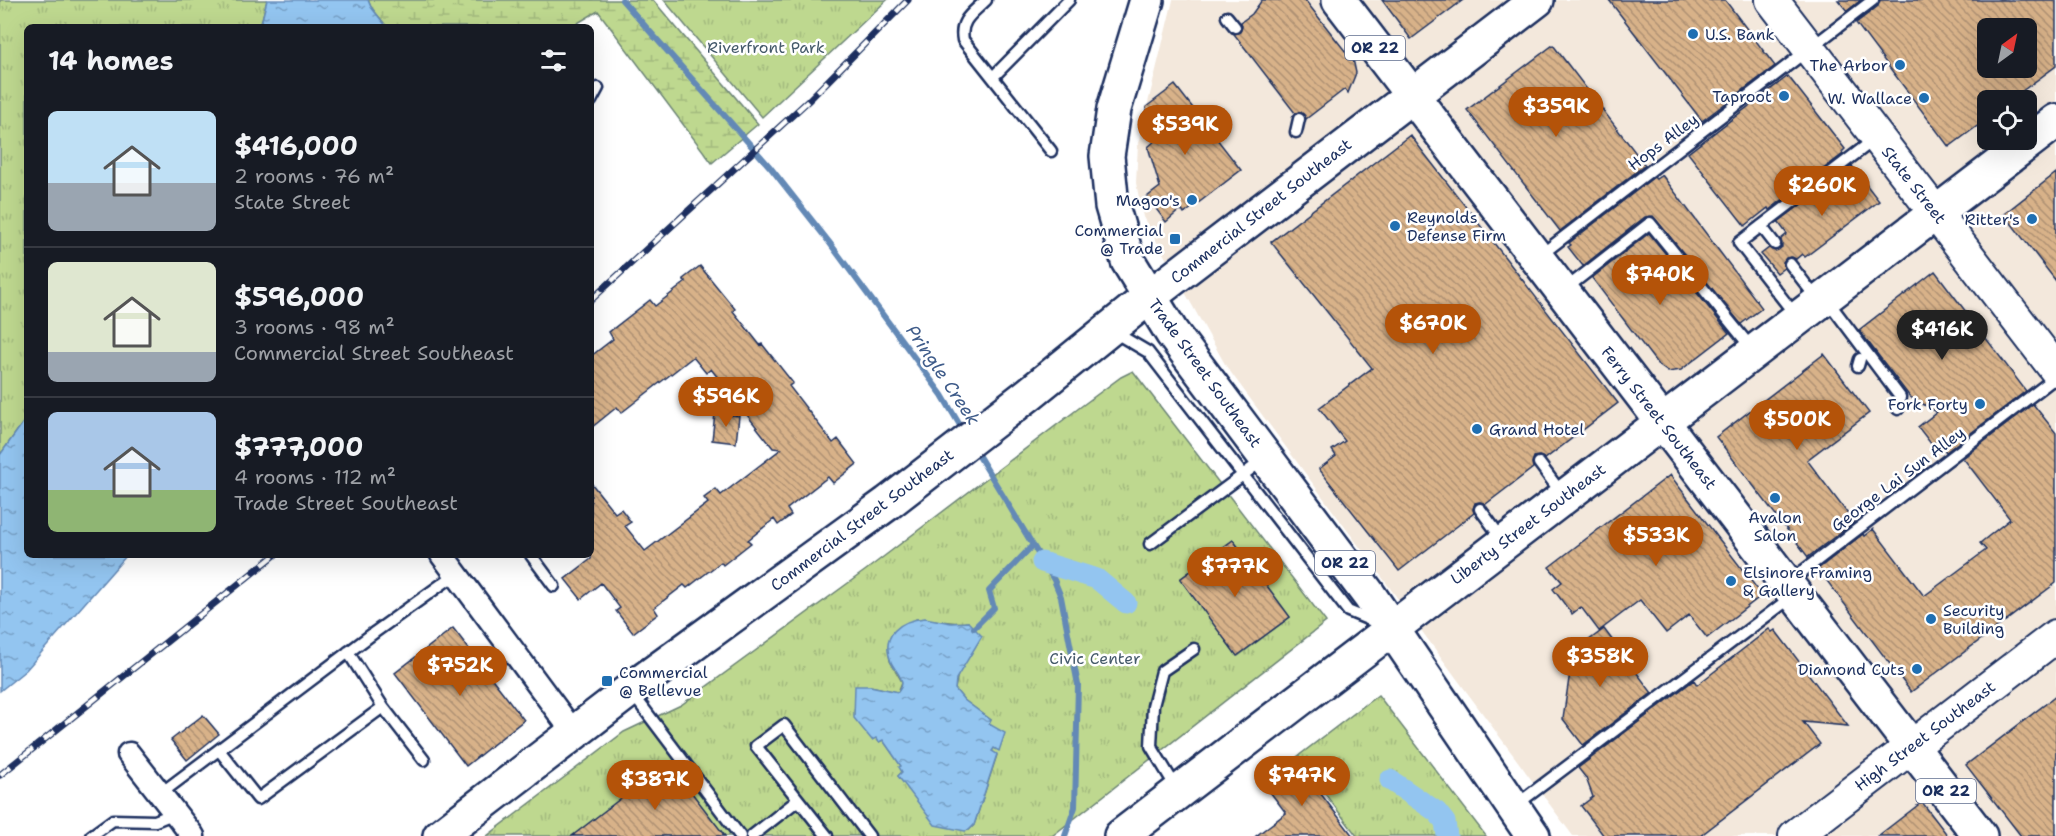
<!DOCTYPE html>
<meta charset="utf-8">
<style>
:root{--surface:#171b24;--page:#20242c;--text:#f1f3f6;--muted:#9ea1a6;--line:#363941;--accent:#b45309}
body{margin:0;font-family:"Shantell Sans",sans-serif;background:var(--page);color:var(--text);height:100vh;display:flex;flex-direction:column;font-size:22px;white-space:nowrap}
*{box-sizing:border-box;margin:0}
p{font-size:20px;color:var(--muted)}
.icon{flex:none;width:33px;height:33px;fill:none;stroke:currentColor;stroke-width:2;stroke-linecap:round;stroke-linejoin:round}
.map{position:relative;flex:1;overflow:hidden}
.sheet{position:absolute;left:24px;top:24px;width:570px;height:534px;display:flex;flex-direction:column;background:var(--surface);border-radius:9px;box-shadow:0 6px 24px #0002}
.sheet>*{flex:none}
.needle{width:39px;rotate:33deg}
.buttons{position:absolute;left:1977px;top:18px;display:grid;gap:12px}
.buttons a{display:grid;place-items:center;width:60px;height:60px;border-radius:9px;background:var(--surface);box-shadow:0 6px 24px #0002;font-size:30px}
.price{position:absolute;translate:-50% -51px;padding:0 14px;border-radius:21px;background:var(--accent);color:#fff;font-size:20px;line-height:39px;filter:drop-shadow(0 2px 3px #0008)}
.price::after{content:'';position:absolute;left:50%;top:36px;width:18px;height:14px;margin-left:-9px;background:inherit;clip-path:polygon(0 0,100% 0,50% 100%)}
.price.on{background:#222;color:#fff}
ul{padding:0;list-style:none}
li{display:flex;align-items:center;gap:18px;height:150px;padding:0 24px}
li+li{border-top:2px solid var(--line)}
li span{display:grid;place-items:center;flex:none;width:168px;height:120px;border-radius:9px;color:#555}
li>.icon{margin-inline-start:auto}
span .icon{width:72px;height:72px;fill:#fffc;stroke-width:1}
li b{font-size:26px}
h2{display:flex;justify-content:space-between;align-items:center;height:72px;padding:0 24px;font-size:26px}
.map>svg:first-child{display:block}
.built{fill:#f3e8dc;fill-rule:evenodd}
.wetland{fill:url(#wetland-marsh);stroke:#6c8476;stroke-width:1.5}
.park{fill:url(#park-tufts);stroke:#6c8476;stroke-width:1.5;fill-rule:evenodd}
.water{fill:url(#water-ripples);stroke:#6389b6;stroke-width:1.5}
.lines{fill:none;stroke-linecap:round;stroke-linejoin:round}
.stream{stroke:#6389b6;stroke-width:6}
.canal{stroke:#93c5f0;stroke-width:21}
.building{fill:url(#building-back-hatch);stroke:#1b2f5e;stroke-width:1.5;fill-rule:evenodd}
.lane-casing{stroke:#1b2f5e;stroke-width:15}
.street-casing{stroke:#1b2f5e;stroke-width:27}
.secondary-casing{stroke:#1b2f5e;stroke-width:36}
.primary-casing{stroke:#1b2f5e;stroke-width:38}
.highway-casing{stroke:#1b2f5e;stroke-width:38}
.lane{stroke:#fff;stroke-width:10}
.street{stroke:#fff;stroke-width:22}
.secondary{stroke:#fff;stroke-width:32}
.primary{stroke:#fff;stroke-width:33}
.highway{stroke:#fff;stroke-width:33}
.rail-casing{stroke:#1b2f5e;stroke-width:7}
.rail{stroke:#fff;stroke-width:4.5;stroke-dasharray:14;stroke-linecap:butt}
.poi-dot{fill:#1f6fb2;stroke:#fff;stroke-width:2}
.labels{text-anchor:middle;dominant-baseline:central;stroke-width:5;stroke-linejoin:round;paint-order:stroke}
.shield{fill:#fff;stroke:#5f6d8e;stroke-width:1.5}
.shield-label{font-size:15px;font-weight:bold;fill:#1b2f5e}
.poi-label{font-size:16px;fill:#1b2f5e;stroke:#fff;text-anchor:end}
.park-label{font-size:16px;fill:#44596a;stroke:#fff}
.street-label{font-size:16px;fill:#1b2f5e;stroke:#fff}
.water-label{font-size:18px;font-style:italic;fill:#3f5c8a;stroke:#fff}
</style>
<div class="map">
<svg width="2056" height="836" viewBox="0 0 2056 836">
<defs>
<pattern id="wetland-marsh" width="20" height="14" patternUnits="userSpaceOnUse" patternTransform="scale(1.5)"><rect width="20" height="14" fill="#bed88f"/><path d="M1 5h8M5 5V1M11 12h8M15 12V8" fill="none" stroke="#a3ba7e"/></pattern>
<pattern id="park-tufts" width="24" height="20" patternUnits="userSpaceOnUse" patternTransform="scale(1.5)"><rect width="24" height="20" fill="#bed88f"/><path d="M3 7l-1-3M5 7V3M7 7l1-3M15 17l-1-3M17 17v-4M19 17l1-3" fill="none" stroke="#a3ba7e"/></pattern>
<pattern id="water-ripples" width="26" height="14" patternUnits="userSpaceOnUse" patternTransform="scale(1.5)"><rect width="26" height="14" fill="#93c5f0"/><path d="M2 4q2-2 4 0t4 0M15 11q2-2 4 0t4 0" fill="none" stroke="#77a0c6"/></pattern>
<pattern id="building-back-hatch" width="6" height="6" patternUnits="userSpaceOnUse" patternTransform="scale(1.5)"><rect width="6" height="6" fill="#d8b289"/><path d="M-1 5l2 2M0 0l6 6M5-1l2 2" fill="none" stroke="#ae9173"/></pattern>
</defs>
<rect width="100%" height="100%" fill="#fff"/>
<filter id="ink" filterUnits="userSpaceOnUse"><feTurbulence type="fractalNoise" baseFrequency=".0167" numOctaves="2"/><feDisplacementMap in="SourceGraphic" scale="12" xChannelSelector="R" yChannelSelector="G"/><feConvolveMatrix kernelMatrix="1 2 1 2 8 2 1 2 1" color-interpolation-filters="sRGB"/></filter>
<g filter="url(#ink)">
<path class="built" d="M1173,0H2056V836H1573L1226,366L1143,217L1136,183L1138,144ZM1988,28H2026V68H1988ZM1988,100H2026V140H1988Z"/>
<path class="wetland" d="M368,0H653L758,124L712,163L598,11L571,27H387L371,7Z"/>
<path class="park" d="M0,0H267L260,27H27V417L0,455Z
M664,0H887L762,117Z
M1133,371L1326,622L1052,836H487L624,732L681,705L866,570L1079,408L1121,377ZM1233,540L1290,617L1238,656L1180,579ZM916,619C934,618 950,625 968,622L955,689L964,700L991,720L989,724L999,750L994,748L992,751L997,755L974,825L969,830L898,776L902,772L901,766L883,740L879,742L876,738L870,686L898,692L902,682L890,661L888,646Z
M1378,695L1486,836H1357L1297,757Z"/>
<path class="water" d="M267,0H368L371,7L387,27H260Z
M27,417V555H127L26,670L0,691V455Z
M925,618L951,623L968,622L982,636L956,679L955,689L964,700L991,720L989,724L1005,733L999,751L994,748L992,751L997,754L974,825L969,830L965,831L935,825L898,776L902,772L899,767L901,766L885,743L883,740L879,742L876,738L872,740L854,718L855,686H870L898,692C900,689 902,688 902,683C902,676 894,669 891,662C880,635 900,620 925,618Z"/>
<g class="lines">
<path class="stream" d="M622,0L770,167L829,242L942,395L964,432
M974,448L1054,580L1061,597L1078,685L1075,807L1065,836
M974,628L994,608L989,591L1032,546"/>
<path class="canal" d="M1042,562L1097,579L1126,603
M1390,780L1437,812L1445,822L1447,836"/>
</g>
<path class="building" d="M1262,0H1305L1349,56L1352,54L1356,73L1348,93L1345,89L1306,119L1301,112L1295,113L1234,34L1240,32L1242,26L1241,22L1252,14Z
M1382,0H1463L1411,39Z
M1609,0H1725L1775,66L1702,121Z
M1838,0H1861L1847,11Z
M1880,0H2056V66L2010,100H1988V118L1949,147L1856,23L1878,6ZM1988,28H2026V68H1988Z
M1553,45L1645,165L1560,231L1467,110Z
M1788,76L1845,149L1842,152L1843,154L1769,210L1768,208L1745,226L1688,153Z
M1175,85L1241,170L1184,214L1181,209L1166,222L1147,197L1160,187L1148,147L1162,135L1147,115L1146,107Z
M1410,135L1618,403L1545,459L1539,456L1534,457L1532,463L1533,468L1486,504L1480,502L1475,503L1473,509L1474,513L1399,571L1319,469L1336,456L1332,450L1345,441L1319,408L1372,368L1271,242Z
M1852,166L1879,201L1805,257L1802,254L1796,259L1792,257L1786,258L1783,262L1784,268L1777,273L1761,254L1769,248L1775,251L1782,247L1781,239L1787,234L1778,222Z
M2056,173V281L2004,214Z
M1662,175L1762,308L1741,324L1653,216L1645,217L1583,266L1568,247L1571,245L1569,243L1654,177L1656,179Z
M1649,233L1729,333L1681,370L1668,372L1658,365L1592,278Z
M700,266L735,309L733,311L760,345L762,344L793,383L789,386L833,443L838,439L857,464L833,483L828,477L787,509L791,515L778,525L774,519L748,540L751,543L723,565L721,562L687,588L684,585L654,608L658,614L633,633L616,611L620,608L601,583L581,599L565,579L591,559V483L615,513L621,509L631,522L625,526L645,551L708,503L704,498L716,489L721,495L781,449L773,448L711,369L706,373L693,357L621,413L617,407L591,428V356L613,339L609,332L650,300L655,306L686,282L683,279Z
M1935,271L2026,391L1946,452L1937,441L1932,445L1918,427L1937,412L1910,397L1859,330Z
M1824,354L1869,413L1807,460L1854,522L1808,557L1716,437Z
M2033,404L2056,433V583L1911,692L1818,569L1863,534L1864,536L1873,529L1924,596L1986,550L1980,543L2010,519L1963,458Z
M715,413L739,416L736,443L712,440Z
M1670,475L1762,595L1707,638L1689,615L1666,633L1640,600L1599,631L1581,607L1572,614L1553,589L1562,582L1549,567Z
M1233,540L1290,617L1237,656L1180,579Z
M453,628L524,720L466,766L395,673Z
M1604,629L1652,693L1583,745L1563,719L1573,652Z
M1769,629L1772,632L1775,630L1848,726L1803,722L1820,744L1700,836H1604L1581,806L1593,797L1586,778L1578,768L1694,680L1697,685Z
M2056,696V836H2021L1966,765Z
M203,715L219,734L187,760L171,740Z
M1295,760L1353,836H1256L1286,813L1264,784Z
M668,762L725,836H572Z
M1922,802L1948,836H1878Z"/>
<g class="lines">
<g class="lane-casing">
<path id="lane" d="M986,0C973,13 959,20 963,40L1051,151
M1227,17L1235,27
M993,77L1069,0
M591,101L598,88
M1296,132L1299,119
M1761,226L1775,244
M1538,257L1873,0
M1790,264L1817,299
M1564,290L1650,223L1753,350
M1827,300L1900,397L1898,409
M1796,316L1739,243L1875,139
M1114,332L1148,352L1348,611L1377,623
M1858,366L1860,359
M1539,463L1562,494
M1480,509L1502,539
M1150,544L1263,460
M531,555L554,586
M1790,581L2056,377
M632,693L740,836
M383,707L424,760
M219,750L258,799L383,707L348,652
M1177,789L1151,746L1153,706L1162,671L1194,649
M160,794L375,632L456,574
M1516,805L1793,596
M91,836L113,820L155,821L175,813
M752,836L798,800
M827,836L756,746L784,725L869,836"/>
</g>
<g class="street-casing">
<path id="street" d="M442,555L574,733
M129,754L193,836"/>
</g>
<g class="secondary-casing">
<path id="secondary" d="M1772,0L2056,370
M1795,836L2056,636"/>
</g>
<g class="primary-casing">
<path id="primary" d="M440,836L630,690L888,503L1029,394L1149,297L1537,0
M1121,836L2056,121"/>
</g>
<g class="highway-casing">
<path id="highway" d="M1147,0L1114,109L1107,156L1112,206L1128,261L1172,333L1369,595L1533,836
M1339,0L1980,836"/>
</g>
<use href="#lane" class="lane"/>
<use href="#street" class="street"/>
<use href="#secondary" class="secondary"/>
<use href="#primary" class="primary"/>
<use href="#highway" class="highway"/>
<g class="rail-casing">
<path id="rail" d="M591,300L808,101L908,0
M0,775L275,555"/>
</g>
<use href="#rail" class="rail"/>
</g>
</g>
<g class="poi-dot">
<circle cx="1693" cy="34" r="6"/>
<circle cx="1900" cy="65" r="6"/>
<circle cx="1784" cy="96" r="6"/>
<circle cx="1924" cy="98" r="6"/>
<circle cx="1192" cy="200" r="6"/>
<circle cx="2032" cy="219" r="6"/>
<circle cx="1395" cy="226" r="6"/>
<rect x="1169" y="233" width="12" height="12" rx="3"/>
<circle cx="1980" cy="404" r="6"/>
<circle cx="1477" cy="429" r="6"/>
<circle cx="1775" cy="498" r="6"/>
<circle cx="1731" cy="581" r="6"/>
<circle cx="1931" cy="619" r="6"/>
<circle cx="1917" cy="669" r="6"/>
<rect x="601" y="675" width="12" height="12" rx="3"/>
</g>
<g class="labels">
<g class="shield">
<rect x="1345" y="36" width="60" height="24" rx="4.5"/>
<rect x="1315" y="551" width="60" height="24" rx="4.5"/>
<rect x="1916" y="779" width="60" height="24" rx="4.5"/>
</g>
<g class="shield-label">
<text x="1375" y="48">OR 22</text>
<text x="1345" y="563">OR 22</text>
<text x="1946" y="791">OR 22</text>
</g>
<g class="poi-label">
<text x="1705" y="34" text-anchor="start">U.S. Bank</text>
<text x="1888" y="65">The Arbor</text>
<text x="1772" y="96">Taproot</text>
<text x="1912" y="98">W. Wallace</text>
<text x="1180" y="200">Magoo's</text>
<text x="1407" y="217" text-anchor="start">Reynolds<tspan x="1407" dy="18">Defense Firm</tspan></text>
<text x="2020" y="219">Ritter's</text>
<text x="1163" y="230">Commercial<tspan x="1163" dy="18">@ Trade</tspan></text>
<text x="1968" y="404">Fork Forty</text>
<text x="1489" y="429" text-anchor="start">Grand Hotel</text>
<text x="1775" y="517" text-anchor="middle">Avalon<tspan x="1775" dy="18">Salon</tspan></text>
<text x="1743" y="572" text-anchor="start">Elsinore Framing<tspan x="1743" dy="18">&amp; Gallery</tspan></text>
<text x="1943" y="610" text-anchor="start">Security<tspan x="1943" dy="18">Building</tspan></text>
<text x="1905" y="669">Diamond Cuts</text>
<text x="619" y="672" text-anchor="start">Commercial<tspan x="619" dy="18">@ Bellevue</tspan></text>
</g>
<g class="park-label">
<text x="766" y="47">Riverfront Park</text>
<text x="1095" y="658">Civic Center</text>
</g>
<g class="street-label">
<text transform="translate(1663 142) rotate(-37)">Hops Alley</text>
<text transform="translate(1914 185) rotate(52)">State Street</text>
<text transform="translate(1261 211) rotate(-38)">Commercial Street Southeast</text>
<text transform="translate(1205 373) rotate(54)">Trade Street Southeast</text>
<text transform="translate(1659 418) rotate(52)">Ferry Street Southeast</text>
<text transform="translate(1898 479) rotate(-37)">George Lai Sun Alley</text>
<text transform="translate(862 520) rotate(-37)">Commercial Street Southeast</text>
<text transform="translate(1528 524) rotate(-37)">Liberty Street Southeast</text>
<text transform="translate(1925 736) rotate(-37)">High Street Southeast</text>
</g>
<g class="water-label">
<text transform="translate(943 375) rotate(56)">Pringle Creek</text>
</g>
</g>
</svg>
<div class="buttons">
<a><svg class="needle" viewBox="-14 -14 28 28"><path d="M0-13l5 13h-10z" fill="#e53935"/><path d="M0 13l5-13h-10z" fill="#9ea1a6"/></svg></a>
<a><svg class="icon" aria-label="locate" viewBox="0 0 24 24"><circle cx="12" cy="12" r="6"/><path d="M12 2v4M12 18v4M2 12h4M18 12h4"/></svg></a>
</div>
<b class="price" style="left:1556px;top:138px">$359K</b>
<b class="price" style="left:1185px;top:156px">$539K</b>
<b class="price" style="left:1822px;top:217px">$260K</b>
<b class="price" style="left:1660px;top:306px">$740K</b>
<b class="price" style="left:1433px;top:355px">$670K</b>
<b class="price on" style="left:1942px;top:361px">$416K</b>
<b class="price" style="left:726px;top:428px">$596K</b>
<b class="price" style="left:1797px;top:451px">$500K</b>
<b class="price" style="left:1656px;top:567px">$533K</b>
<b class="price" style="left:1235px;top:598px">$777K</b>
<b class="price" style="left:1600px;top:688px">$358K</b>
<b class="price" style="left:460px;top:697px">$752K</b>
<b class="price" style="left:1302px;top:807px">$747K</b>
<b class="price" style="left:655px;top:811px">$387K</b>
<section class="sheet">
<h2>14 homes<svg class="icon" aria-label="filters" viewBox="0 0 24 24"><path d="M4 7h16M4 17h16"/><circle cx="9" cy="7" r="2"/><circle cx="15" cy="17" r="2"/></svg></h2>
<ul>
<li><span style="background:linear-gradient(#bfe0f5 60%,#9aa5b1 0)"><svg class="icon" aria-label="home" viewBox="0 0 24 24"><path d="M3 11l9-7 9 7M6 9v11h12V9"/></svg></span><div><b>$416,000</b><p>2 rooms · 76 m²</p><p>State Street</p></div></li>
<li><span style="background:linear-gradient(#dfe7d0 75%,#9aa5b1 0)"><svg class="icon" aria-label="home" viewBox="0 0 24 24"><path d="M3 11l9-7 9 7M6 9v11h12V9"/></svg></span><div><b>$596,000</b><p>3 rooms · 98 m²</p><p>Commercial Street Southeast</p></div></li>
<li><span style="background:linear-gradient(#a9c7e8 65%,#8fb573 0)"><svg class="icon" aria-label="home" viewBox="0 0 24 24"><path d="M3 11l9-7 9 7M6 9v11h12V9"/></svg></span><div><b>$777,000</b><p>4 rooms · 112 m²</p><p>Trade Street Southeast</p></div></li>
</ul>
</section>
</div>
